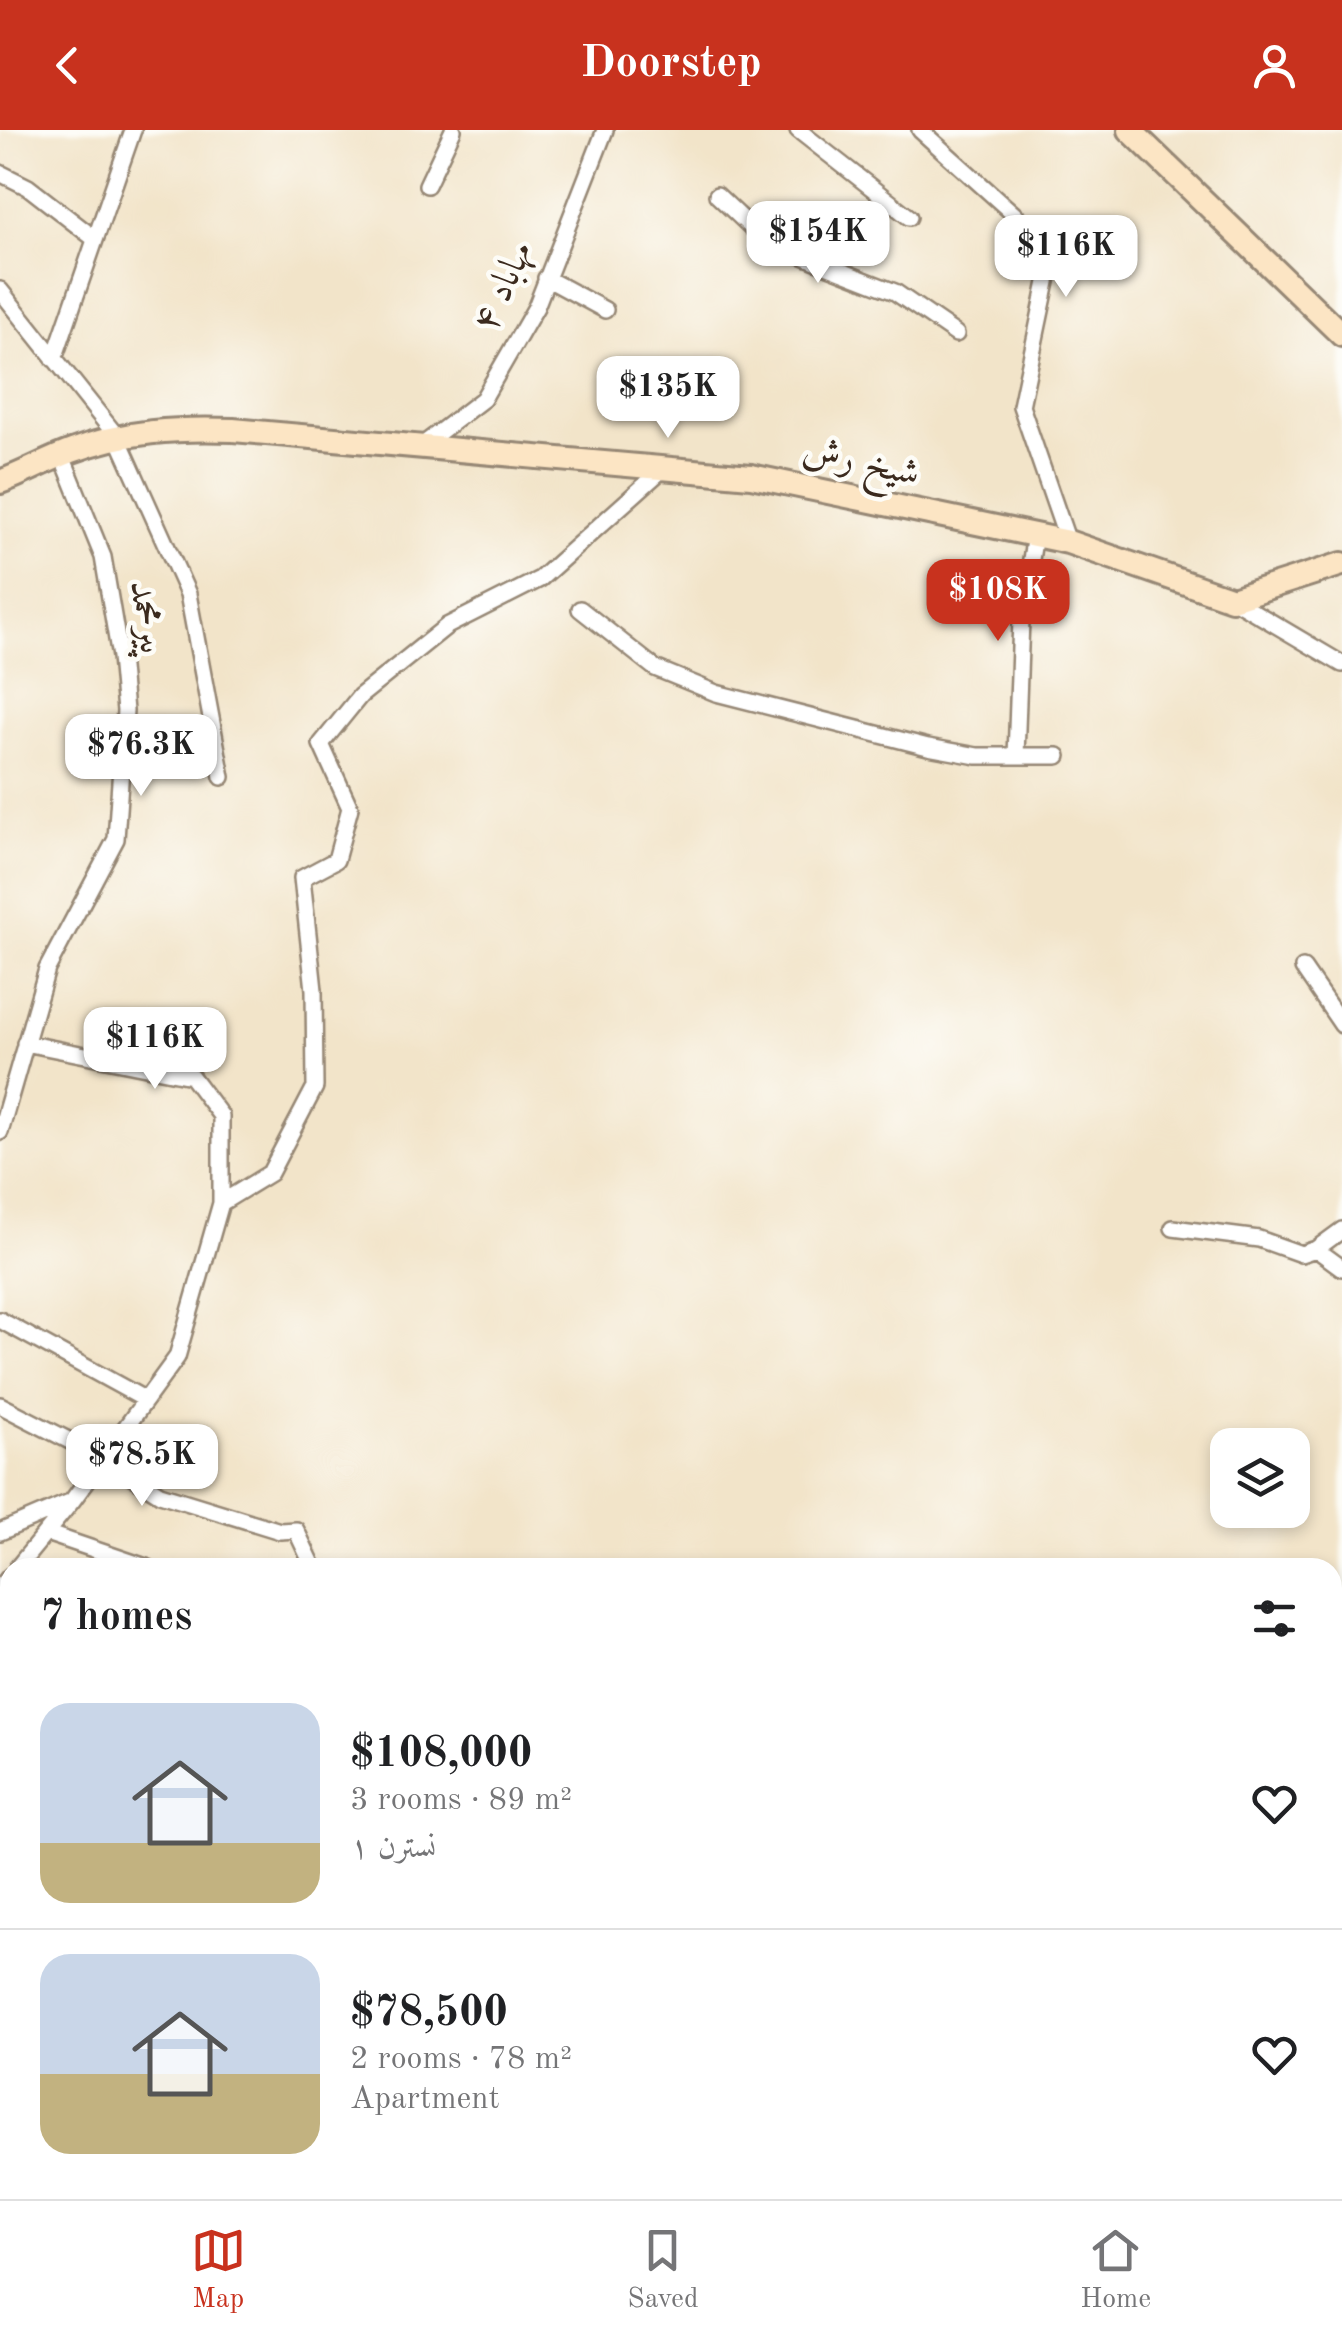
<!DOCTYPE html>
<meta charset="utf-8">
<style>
:root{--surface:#fff;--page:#f2f2f2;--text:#202124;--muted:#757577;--line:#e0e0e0;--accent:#c8321e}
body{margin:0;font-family:"Old Standard TT",Amiri,serif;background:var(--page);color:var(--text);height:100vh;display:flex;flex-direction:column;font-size:38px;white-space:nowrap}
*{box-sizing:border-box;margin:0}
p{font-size:32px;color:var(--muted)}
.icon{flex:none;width:55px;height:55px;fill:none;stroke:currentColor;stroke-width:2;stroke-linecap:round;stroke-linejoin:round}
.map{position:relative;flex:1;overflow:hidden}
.sheet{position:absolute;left:0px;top:1428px;width:1342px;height:642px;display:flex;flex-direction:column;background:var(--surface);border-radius:30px 30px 0 0;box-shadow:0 5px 15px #0003}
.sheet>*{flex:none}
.tools{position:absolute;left:1210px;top:1298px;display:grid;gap:20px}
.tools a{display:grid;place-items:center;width:100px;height:100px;border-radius:20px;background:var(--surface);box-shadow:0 5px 15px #0003;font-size:50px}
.price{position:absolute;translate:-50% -85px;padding:0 22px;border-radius:20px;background:#fff;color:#222;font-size:32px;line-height:65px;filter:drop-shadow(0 2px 5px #0008)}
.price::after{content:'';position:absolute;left:50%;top:60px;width:30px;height:22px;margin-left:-15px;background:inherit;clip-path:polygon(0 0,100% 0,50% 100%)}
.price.on{background:var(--accent);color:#fff}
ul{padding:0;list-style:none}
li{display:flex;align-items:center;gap:30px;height:250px;padding:0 40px}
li+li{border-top:2px solid var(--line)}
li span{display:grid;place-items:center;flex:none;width:280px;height:200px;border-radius:30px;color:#555}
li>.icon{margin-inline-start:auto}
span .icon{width:120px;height:120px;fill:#fffc;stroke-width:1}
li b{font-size:42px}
h2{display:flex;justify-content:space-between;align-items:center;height:120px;padding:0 40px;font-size:42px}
header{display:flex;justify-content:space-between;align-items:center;height:130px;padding:0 40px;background:var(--accent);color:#fff;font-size:45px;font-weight:700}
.tab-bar{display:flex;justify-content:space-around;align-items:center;height:140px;border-top:2px solid var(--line);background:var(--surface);font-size:28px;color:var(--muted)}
.tab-bar a{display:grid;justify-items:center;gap:5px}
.tab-bar .on{color:var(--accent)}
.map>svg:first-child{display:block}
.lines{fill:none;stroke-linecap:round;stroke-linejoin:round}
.street-casing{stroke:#968774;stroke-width:20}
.secondary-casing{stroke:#968774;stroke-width:28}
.street{stroke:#fff;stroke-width:15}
.secondary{stroke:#fce5c4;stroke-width:22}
.labels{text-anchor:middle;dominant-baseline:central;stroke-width:9;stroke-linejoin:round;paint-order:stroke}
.street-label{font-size:38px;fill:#3b2a1e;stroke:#fdfcf7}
</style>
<header><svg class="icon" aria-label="back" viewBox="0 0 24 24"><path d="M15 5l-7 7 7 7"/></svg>Doorstep<svg class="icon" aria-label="person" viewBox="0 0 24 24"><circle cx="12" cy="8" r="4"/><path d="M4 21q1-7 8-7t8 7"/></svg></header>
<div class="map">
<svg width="1342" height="2069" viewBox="0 0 1342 2069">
<rect width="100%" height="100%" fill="#fdfcf7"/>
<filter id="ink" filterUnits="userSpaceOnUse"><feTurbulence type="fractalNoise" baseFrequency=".01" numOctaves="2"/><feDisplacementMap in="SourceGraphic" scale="20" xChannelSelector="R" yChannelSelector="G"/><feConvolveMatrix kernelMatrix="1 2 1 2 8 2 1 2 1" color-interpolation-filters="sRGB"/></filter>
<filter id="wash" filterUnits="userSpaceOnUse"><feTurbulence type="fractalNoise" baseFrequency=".0048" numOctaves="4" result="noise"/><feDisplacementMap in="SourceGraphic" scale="40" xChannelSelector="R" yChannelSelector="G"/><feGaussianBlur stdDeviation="2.25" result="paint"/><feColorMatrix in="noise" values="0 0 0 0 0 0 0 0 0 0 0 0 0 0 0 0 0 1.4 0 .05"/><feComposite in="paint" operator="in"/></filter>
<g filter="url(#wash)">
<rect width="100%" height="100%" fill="#f2e4c9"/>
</g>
<g filter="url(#ink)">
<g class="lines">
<g class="street-casing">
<path id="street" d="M798,0L909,87
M920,0L1017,87L1051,133L1021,276L1068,412
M0,43L28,57L95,109
M427,55L453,0
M717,65L767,112L895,162L956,204
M546,148L605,180
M0,160L118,308L188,464L222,647
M54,229L133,0
M424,314L483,269L536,177L605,0
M1232,469L1342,534
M580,479L655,538L716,563L928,617L977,626H1058
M1016,626L1021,490L1035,405
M1303,838L1342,895
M25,913L191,946L221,986V1073
M0,1002L47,839L116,709L125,581L120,527L103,427L62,326
M1173,1098L1259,1109L1301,1124L1316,1119L1342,1100
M1316,1119L1342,1138
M0,1190L146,1270
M0,1275L103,1328L160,1364L280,1401L296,1400L314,1438
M0,1402L70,1372
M46,1403L149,1438
M17,1438L72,1371L177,1227L221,1073L270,1043L315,957L314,860L302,748L336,730L350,678L321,614L360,566L447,496L540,449L665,337
M0,1458L10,1446
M0,1532L10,1535
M0,1667H10
M0,1934L10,1936
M0,1997L10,1999
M17,2060L44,2069
M319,2060L365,2069
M613,2060L647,2069
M384,2069L391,2060"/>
</g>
<g class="secondary-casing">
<path id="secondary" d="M1130,0L1342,205
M0,352C25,343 47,330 72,321C124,301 177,298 233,300L751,346L1068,412L1232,469L1342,434"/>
</g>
<use href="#street" class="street"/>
<use href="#secondary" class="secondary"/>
</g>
</g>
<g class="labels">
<g class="street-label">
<text transform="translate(504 157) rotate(-65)">مهاباد ۴</text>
<text transform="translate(861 333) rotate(12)">شیخ رش</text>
<text transform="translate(146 487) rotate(81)">پیرمحمد</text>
</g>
</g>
</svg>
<div class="tools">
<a><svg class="icon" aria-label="layers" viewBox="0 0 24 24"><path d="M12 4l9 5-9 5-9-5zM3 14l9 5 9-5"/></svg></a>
</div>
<b class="price" style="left:818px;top:156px">$154K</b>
<b class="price" style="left:1066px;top:170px">$116K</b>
<b class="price" style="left:668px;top:311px">$135K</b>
<b class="price on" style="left:998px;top:514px">$108K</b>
<b class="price" style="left:141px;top:669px">$76.3K</b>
<b class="price" style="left:155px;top:962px">$116K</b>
<b class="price" style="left:142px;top:1379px">$78.5K</b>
<section class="sheet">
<h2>7 homes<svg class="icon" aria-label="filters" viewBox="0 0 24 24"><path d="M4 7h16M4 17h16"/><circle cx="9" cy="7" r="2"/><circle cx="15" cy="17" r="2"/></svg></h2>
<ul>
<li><span style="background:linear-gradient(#c9d6e8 70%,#c2b280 0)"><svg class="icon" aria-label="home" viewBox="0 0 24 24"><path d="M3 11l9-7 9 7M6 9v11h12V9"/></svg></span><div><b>$108,000</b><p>3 rooms · 89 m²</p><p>نسترن ۱</p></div><svg class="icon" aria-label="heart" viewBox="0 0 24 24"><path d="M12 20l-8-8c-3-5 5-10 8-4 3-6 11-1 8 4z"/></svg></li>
<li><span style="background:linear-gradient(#c9d6e8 60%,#c2b280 0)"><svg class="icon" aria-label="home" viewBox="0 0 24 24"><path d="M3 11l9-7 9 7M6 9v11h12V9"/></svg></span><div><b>$78,500</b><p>2 rooms · 78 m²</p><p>Apartment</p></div><svg class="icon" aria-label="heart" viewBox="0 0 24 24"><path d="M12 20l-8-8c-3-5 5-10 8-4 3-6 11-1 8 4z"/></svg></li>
</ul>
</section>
</div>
<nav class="tab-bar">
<a class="on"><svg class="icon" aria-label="map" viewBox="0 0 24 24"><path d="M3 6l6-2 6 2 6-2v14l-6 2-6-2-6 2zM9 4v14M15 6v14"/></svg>Map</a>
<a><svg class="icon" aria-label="saved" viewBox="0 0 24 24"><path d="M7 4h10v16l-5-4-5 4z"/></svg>Saved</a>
<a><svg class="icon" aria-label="home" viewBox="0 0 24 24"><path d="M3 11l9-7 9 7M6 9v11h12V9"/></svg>Home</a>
</nav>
